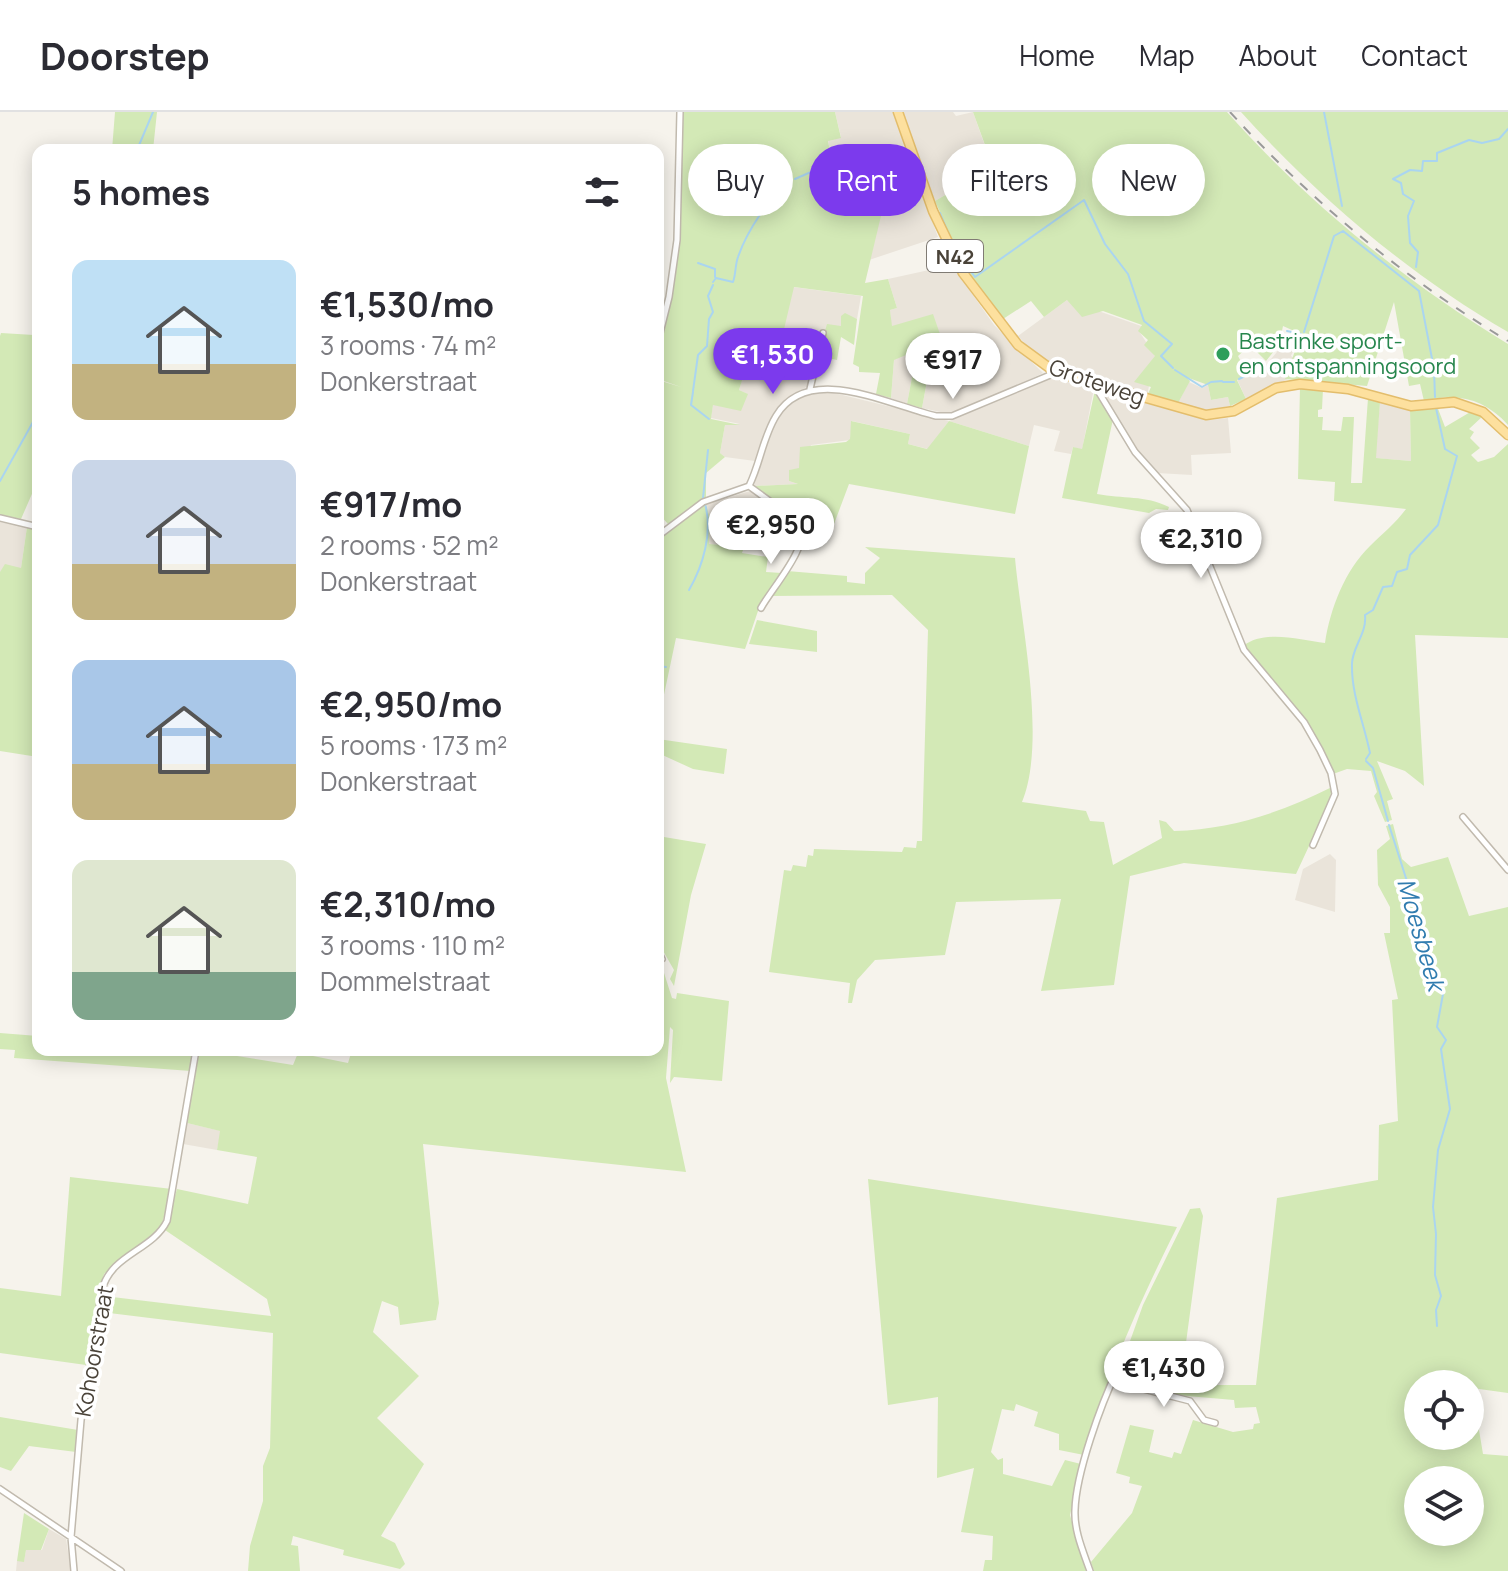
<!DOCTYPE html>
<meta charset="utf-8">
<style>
:root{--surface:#fff;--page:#f7f7f7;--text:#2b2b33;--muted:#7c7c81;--line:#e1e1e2;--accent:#7c3aed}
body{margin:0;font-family:Manrope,sans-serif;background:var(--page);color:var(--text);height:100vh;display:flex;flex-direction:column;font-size:30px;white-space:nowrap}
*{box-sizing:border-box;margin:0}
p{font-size:26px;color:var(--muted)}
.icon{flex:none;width:44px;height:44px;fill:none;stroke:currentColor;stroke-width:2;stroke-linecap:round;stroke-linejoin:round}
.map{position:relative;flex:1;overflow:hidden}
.panel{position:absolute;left:32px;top:32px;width:632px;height:912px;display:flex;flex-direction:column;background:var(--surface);border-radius:16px;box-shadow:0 4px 20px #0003}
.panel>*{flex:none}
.top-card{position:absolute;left:688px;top:32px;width:700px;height:72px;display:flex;gap:16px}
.fabs{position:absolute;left:1404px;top:1258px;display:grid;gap:16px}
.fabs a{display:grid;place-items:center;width:80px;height:80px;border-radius:50%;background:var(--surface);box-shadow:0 4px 20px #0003;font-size:40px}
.price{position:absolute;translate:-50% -68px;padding:0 18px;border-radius:28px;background:#fff;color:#222;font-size:26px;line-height:52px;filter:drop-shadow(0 2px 4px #0008)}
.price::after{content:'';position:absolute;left:50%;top:48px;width:24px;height:18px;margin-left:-12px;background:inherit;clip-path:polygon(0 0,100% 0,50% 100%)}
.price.on{background:var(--accent);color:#fff}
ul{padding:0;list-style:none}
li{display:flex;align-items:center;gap:24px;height:200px;padding:0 40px}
li span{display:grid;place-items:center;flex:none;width:224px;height:160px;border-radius:16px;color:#555}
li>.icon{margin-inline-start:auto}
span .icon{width:96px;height:96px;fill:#fffc;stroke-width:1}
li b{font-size:34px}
h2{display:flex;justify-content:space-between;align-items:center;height:96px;padding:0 40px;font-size:34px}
.tag{padding:0 28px;border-radius:36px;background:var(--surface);box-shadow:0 4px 20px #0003;font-size:28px;line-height:72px}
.tag.on{background:var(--accent);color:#fff}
header{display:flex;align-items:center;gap:48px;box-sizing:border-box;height:112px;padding:0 40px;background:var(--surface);border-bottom:2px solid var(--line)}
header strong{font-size:38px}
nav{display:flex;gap:44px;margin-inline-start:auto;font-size:28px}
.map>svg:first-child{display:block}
.residential{fill:#eae4da}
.green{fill:#d3e9b6;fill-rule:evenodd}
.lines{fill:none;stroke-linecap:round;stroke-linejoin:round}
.stream{stroke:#aad5f0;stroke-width:2}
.street-casing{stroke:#c1baae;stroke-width:8}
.primary-casing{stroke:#e3bd6c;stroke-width:11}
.street{stroke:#fff;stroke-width:5}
.primary{stroke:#fde09e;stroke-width:8}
.rail{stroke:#9a9a9a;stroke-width:2;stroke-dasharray:10 10;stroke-linecap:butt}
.leisure-dot{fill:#2e9e5b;stroke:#fff;stroke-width:3}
.labels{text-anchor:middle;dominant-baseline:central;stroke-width:7;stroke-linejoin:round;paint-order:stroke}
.shield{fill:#fff;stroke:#807b74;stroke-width:2}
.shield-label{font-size:20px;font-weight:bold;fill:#4a4339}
.leisure-label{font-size:22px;fill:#27864d;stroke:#fff;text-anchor:start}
.street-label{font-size:22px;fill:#4a4339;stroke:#fff}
.water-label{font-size:24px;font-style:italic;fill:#307caf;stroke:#fff}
</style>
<header>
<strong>Doorstep</strong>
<nav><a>Home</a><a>Map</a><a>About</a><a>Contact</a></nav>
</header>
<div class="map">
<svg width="1508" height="1459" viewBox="0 0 1508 1459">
<rect width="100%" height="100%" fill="#f6f3ec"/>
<path class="residential" d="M835,0H895L904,32L897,51L910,48L938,125L869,148L886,83L838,69L840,52L833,55L828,28L841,25Z
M902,0H953L956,4L973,0L985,34L974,52L976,65L935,89Z
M952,153L994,213L1043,261L973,295L945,301L922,296L932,243L915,249L907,292L891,286L894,248L890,198L897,196L888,167Z
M793,175L861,184L857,207L851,205L817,235L808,274L789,285L773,302L755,349L725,345L720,341L725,313L740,312L711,306L713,292L747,282L739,278L744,261L754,265L759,253L753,250L761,228L779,233Z
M1067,188L1144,215L1139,219L1155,244L1147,284L1053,255L1036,244L1018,224Z
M1292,222H1300L1291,244L1294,246L1288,267L1246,287L1237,267L1266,253Z
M1051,266H1063L1094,276L1082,338L1073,335L1071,342L1054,339L1060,319L1034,313L1029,334L949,309L928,337L908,332L910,322L852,309L850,328L811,333L799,357L790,358L789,369L798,372L754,374L773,314L788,292L801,283L822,278L949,309Z
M1189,270L1202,276L1208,273L1211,288L1228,285L1230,294L1206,298L1178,291Z
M1100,279L1210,308L1228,306L1231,341L1191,343L1192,363L1157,361L1139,344Z
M1380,290L1410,297L1411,349L1375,346Z
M750,379L797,411L801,416L800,428L748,423L744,411H723L721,433L708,432L710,406L706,392Z
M0,410L27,415L21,456L0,460Z
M1330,742L1336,748L1335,800L1295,788L1303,757Z
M187,1011L221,1019L217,1038L183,1032Z
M49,1417L66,1427L71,1459H16L17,1449H24L26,1438H42Z"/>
<path class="green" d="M115,0H157L153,38H112Z
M682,0H835L841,26L828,29L833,55L841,52L838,69L886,83L865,171L888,167L897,196L890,198L892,214L933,202L942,228L894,248L891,286L876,282L880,261L859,260V255L853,252L863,184L794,175L780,234L761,229L753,250L759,253L754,266L744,262L739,278L748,282L741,299L713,293L711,307L740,313H725L720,341L725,345L706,361V385L668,412L658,401V268L681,275L658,267V234L672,178Z
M973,0H1227C1309,92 1403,168 1508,232V313C1485,287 1457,280 1424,289L1420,272L1409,274L1394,190L1367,274L1285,267L1301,222L1283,214L1279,233L1266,249L1250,233L1238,244L1248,263L1237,268L1246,287L1230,294L1228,285L1211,288L1208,273L1186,265L1190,269L1177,293L1147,284L1151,275L1134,270L1155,244L1144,233L1148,228L1138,219L1142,213L1103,199L1082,205L1067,188L1044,205L1031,189L1003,207L965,156L935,89L976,65L968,44L985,33Z
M1241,0H1508V220C1408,162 1318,85 1241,0Z
M845,201L857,207L854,233L841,225L837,248L823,245L824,241L819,240L827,212L841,214V204Z
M38,209V376L35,375L21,407L0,403V224L1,221L34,223Z
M932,242L922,296L907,292L915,249Z
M1300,275L1323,277L1322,297L1318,298V305H1323L1322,318L1341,319L1343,305H1354L1351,371H1362L1368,286L1380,290L1376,346L1411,349L1410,297L1437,294L1445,315L1472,299L1483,304L1469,317L1474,320L1470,326L1480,336L1471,343L1478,350L1494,345L1508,332V526L1415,523L1424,674L1405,659L1377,649L1393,687L1387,689L1392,708L1385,710L1374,684L1377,680L1371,659L1347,657L1333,662L1309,614L1243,534C1265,517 1300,528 1325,531C1330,497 1345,458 1370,434C1383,421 1395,412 1406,397L1334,389L1335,370L1298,367Z
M1095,278L1113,307L1097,382C1123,387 1145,383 1169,395L1168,398L1156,397L1149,401L1062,386L1073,335L1082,337Z
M851,309L910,322L908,332L927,337L949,309L1029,334L1015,402L849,372L834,412L794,405L754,374L798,372L789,369V358L799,356L800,335L846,330L850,327Z
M706,392L710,406L709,432L721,433L724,410L744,411L748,423L742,441L768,445L766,460L782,461L758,499L745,537L676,526L658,611V428Z
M27,415L38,418V645L0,639V460L5,452L21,456Z
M865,435L1015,446C1021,512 1047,629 1022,690L1086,699L1090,709L1104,710L1113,753L1162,726L1159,708L1166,710L1174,719C1232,717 1280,701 1332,675L1329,691L1296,762L1184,751L1130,764L1114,873L1041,879L1061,787L956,790L945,843L875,848L857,868L852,891H848L850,871L769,860L784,758L791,759L793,753L806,755L808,743L813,744L814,737L902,740L904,735L916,736L917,729H922L928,518L892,483L770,484L787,459L847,464V470L865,472V461L880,446Z
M757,508L817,519V540L749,532Z
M658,627L727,637L724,662L693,657L658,641Z
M1393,712L1402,747L1411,755L1448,745L1469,804L1508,795V1281L1472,1276L1483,1342L1508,1344V1459H1094L1091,1450L1132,1401L1142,1374L1129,1371L1130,1365L1116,1361L1130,1313L1154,1318L1149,1340L1172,1346L1174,1340L1181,1342L1193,1308L1233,1320L1253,1317L1254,1312L1260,1311L1256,1295L1235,1296L1234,1288L1175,1283L1116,1268L1143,1193L1190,1097L1200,1096L1203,1104L1181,1268L1213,1273H1256L1277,1086L1378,1068L1379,1013L1398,1009L1392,888L1398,887L1384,821H1390V795L1378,773L1377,738L1390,727L1386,714ZM1418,1272H1470V1324H1418ZM1418,1368H1470V1420H1418Z
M658,724L706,732L691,783L674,874L670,867L674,858L658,830Z
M658,842L672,886L676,887L677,881L729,889L722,969L674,965L670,971L673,918L670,915L666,966L686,1060L423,1032L439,1191L436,1208L400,1213L398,1195L382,1189L373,1220L419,1264L377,1306L424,1352L381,1424L395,1431L405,1452L400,1457L343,1443L344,1438L293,1424L291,1433L298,1434L300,1459H248L250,1434L263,1389V1354L270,1336L273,1221L101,1200L104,1184L271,1204L267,1187L165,1118L177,1077L248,1092L257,1045L217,1038L220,1019L187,1011L199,938L293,953L298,941L348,951L352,938H658Z
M0,921L38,924V938H194L191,959L14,946L15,938L0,937Z
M70,1065L172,1077L161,1115L104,1162L86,1253L0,1241V1176L61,1184Z
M868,1067L1177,1115C1140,1189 1107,1263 1084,1343L1059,1338V1322L1034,1314L1038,1300L1016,1292L1014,1299L1002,1297L991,1340L998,1348L1003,1346V1362L1052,1374L1065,1348L1081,1352L1070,1403L1086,1459H983L985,1448H992L993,1424L961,1420L974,1356L937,1366L938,1285L888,1293Z
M0,1305L78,1318L76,1340L29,1334L11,1359L0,1355Z
M24,1401L49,1417L41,1438H26L24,1450L17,1449Z"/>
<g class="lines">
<path class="stream" d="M1324,0L1342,94
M137,38L153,0
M795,67L838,48L896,46
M940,101L952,130
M954,132L960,145
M962,147L975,165L1084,88L1105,132L1128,162L1144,209L1172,232L1161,244L1173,256
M698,151L715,157V165
M1416,155L1418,140L1410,131L1408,104L1414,89L1403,82L1401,71L1393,67L1410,58L1422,59L1423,49H1437V41L1469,28L1482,31L1499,27L1508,17
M713,170L716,166L733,170C736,162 735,153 738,145C747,119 769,85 791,69
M1287,219L1301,222
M1304,220L1334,124L1343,119L1419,179L1434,257L1435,285
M1175,258L1202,275L1211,270L1222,269
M1239,267L1247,263
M1223,270H1234
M693,279L698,243L707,234L709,207L713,200L708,184L713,173
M693,280L691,293L709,307
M0,369L38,301
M703,386L708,338
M689,478C703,454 713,420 705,392
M658,554L666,555
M1366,647L1370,641C1364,611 1351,582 1352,551C1353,534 1367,521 1365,503L1373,498L1383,475L1392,474L1397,460L1407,457L1410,443L1438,413L1457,344L1445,337L1436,296
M1366,649L1373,656L1388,709
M1389,713L1443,882L1437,915L1446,928L1441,937L1450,997L1438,1038L1433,1095L1436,1122L1435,1163L1441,1184L1436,1198L1437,1214"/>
<g class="street-casing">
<path id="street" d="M658,229L669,185L677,128L680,0
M1099,274L1098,279L1135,340L1187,398L1244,538L1304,610L1320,638L1331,661L1335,682L1313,733
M810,277L823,221
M749,374L801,412C810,434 772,476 761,496
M0,406L38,415
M658,424L703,390L749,374C760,352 763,325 776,304C809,250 888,293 936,304H952L1055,261
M1463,705L1508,758
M658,839L662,847
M1112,1269L1190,1289L1204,1308L1215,1311
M0,1377L121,1459
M74,1459L71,1425L81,1308L102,1178C111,1142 152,1139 167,1109L196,938
M1090,1459C1083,1439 1074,1419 1075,1398C1076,1361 1101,1292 1117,1259"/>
</g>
<g class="primary-casing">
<path id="primary" d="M898,0L933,99L963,161L1018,233L1055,260L1206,303L1234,299L1276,276L1300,272L1348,277L1411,294L1454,290L1483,300L1508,323"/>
</g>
<use href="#street" class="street"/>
<use href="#primary" class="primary"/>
<path class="rail" d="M1230,0C1312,90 1404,166 1508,229"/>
</g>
<circle class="leisure-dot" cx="1223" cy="242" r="8"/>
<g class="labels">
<rect class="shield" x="927" y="128" width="56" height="32" rx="6"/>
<g class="shield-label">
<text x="955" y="144">N42</text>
</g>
<g class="leisure-label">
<text x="1239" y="229">Bastrinke sport-<tspan x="1239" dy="25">en ontspanningsoord</tspan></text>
</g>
<g class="street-label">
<text transform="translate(1097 270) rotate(19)">Groteweg</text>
<text transform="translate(94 1239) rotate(-80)">Kohoorstraat</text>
</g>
<g class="water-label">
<text transform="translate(1422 822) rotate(74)">Moesbeek</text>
</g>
</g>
</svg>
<div class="fabs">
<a><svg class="icon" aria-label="locate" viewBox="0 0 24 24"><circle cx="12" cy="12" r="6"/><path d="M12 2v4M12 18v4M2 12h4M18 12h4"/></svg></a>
<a><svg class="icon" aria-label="layers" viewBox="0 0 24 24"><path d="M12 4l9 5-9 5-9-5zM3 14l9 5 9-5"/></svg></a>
</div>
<b class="price on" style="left:773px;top:284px">€1,530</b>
<b class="price" style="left:953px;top:289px">€917</b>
<b class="price" style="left:771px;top:454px">€2,950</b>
<b class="price" style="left:1201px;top:468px">€2,310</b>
<b class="price" style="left:1164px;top:1297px">€1,430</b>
<div class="top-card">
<a class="tag">Buy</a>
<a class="tag on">Rent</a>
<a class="tag">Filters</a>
<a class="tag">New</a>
</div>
<section class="panel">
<h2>5 homes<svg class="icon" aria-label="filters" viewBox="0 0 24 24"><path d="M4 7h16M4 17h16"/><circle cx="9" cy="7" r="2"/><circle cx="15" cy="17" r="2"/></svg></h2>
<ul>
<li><span style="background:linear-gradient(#bfe0f5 65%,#c2b280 0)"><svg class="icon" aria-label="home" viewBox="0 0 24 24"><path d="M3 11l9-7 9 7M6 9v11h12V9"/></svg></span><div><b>€1,530/mo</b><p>3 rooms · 74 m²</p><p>Donkerstraat</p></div></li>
<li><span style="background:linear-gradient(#c9d6e8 65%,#c2b280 0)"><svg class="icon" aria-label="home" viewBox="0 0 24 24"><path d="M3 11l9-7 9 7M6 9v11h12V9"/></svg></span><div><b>€917/mo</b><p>2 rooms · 52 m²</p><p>Donkerstraat</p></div></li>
<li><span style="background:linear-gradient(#a9c7e8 65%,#c2b280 0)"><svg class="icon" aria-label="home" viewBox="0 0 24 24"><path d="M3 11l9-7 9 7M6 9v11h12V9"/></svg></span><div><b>€2,950/mo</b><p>5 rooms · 173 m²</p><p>Donkerstraat</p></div></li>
<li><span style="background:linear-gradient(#dfe7d0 70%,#7fa58c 0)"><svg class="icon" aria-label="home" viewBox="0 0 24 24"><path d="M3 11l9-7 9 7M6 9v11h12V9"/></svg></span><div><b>€2,310/mo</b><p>3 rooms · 110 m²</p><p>Dommelstraat</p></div></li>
</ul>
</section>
</div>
